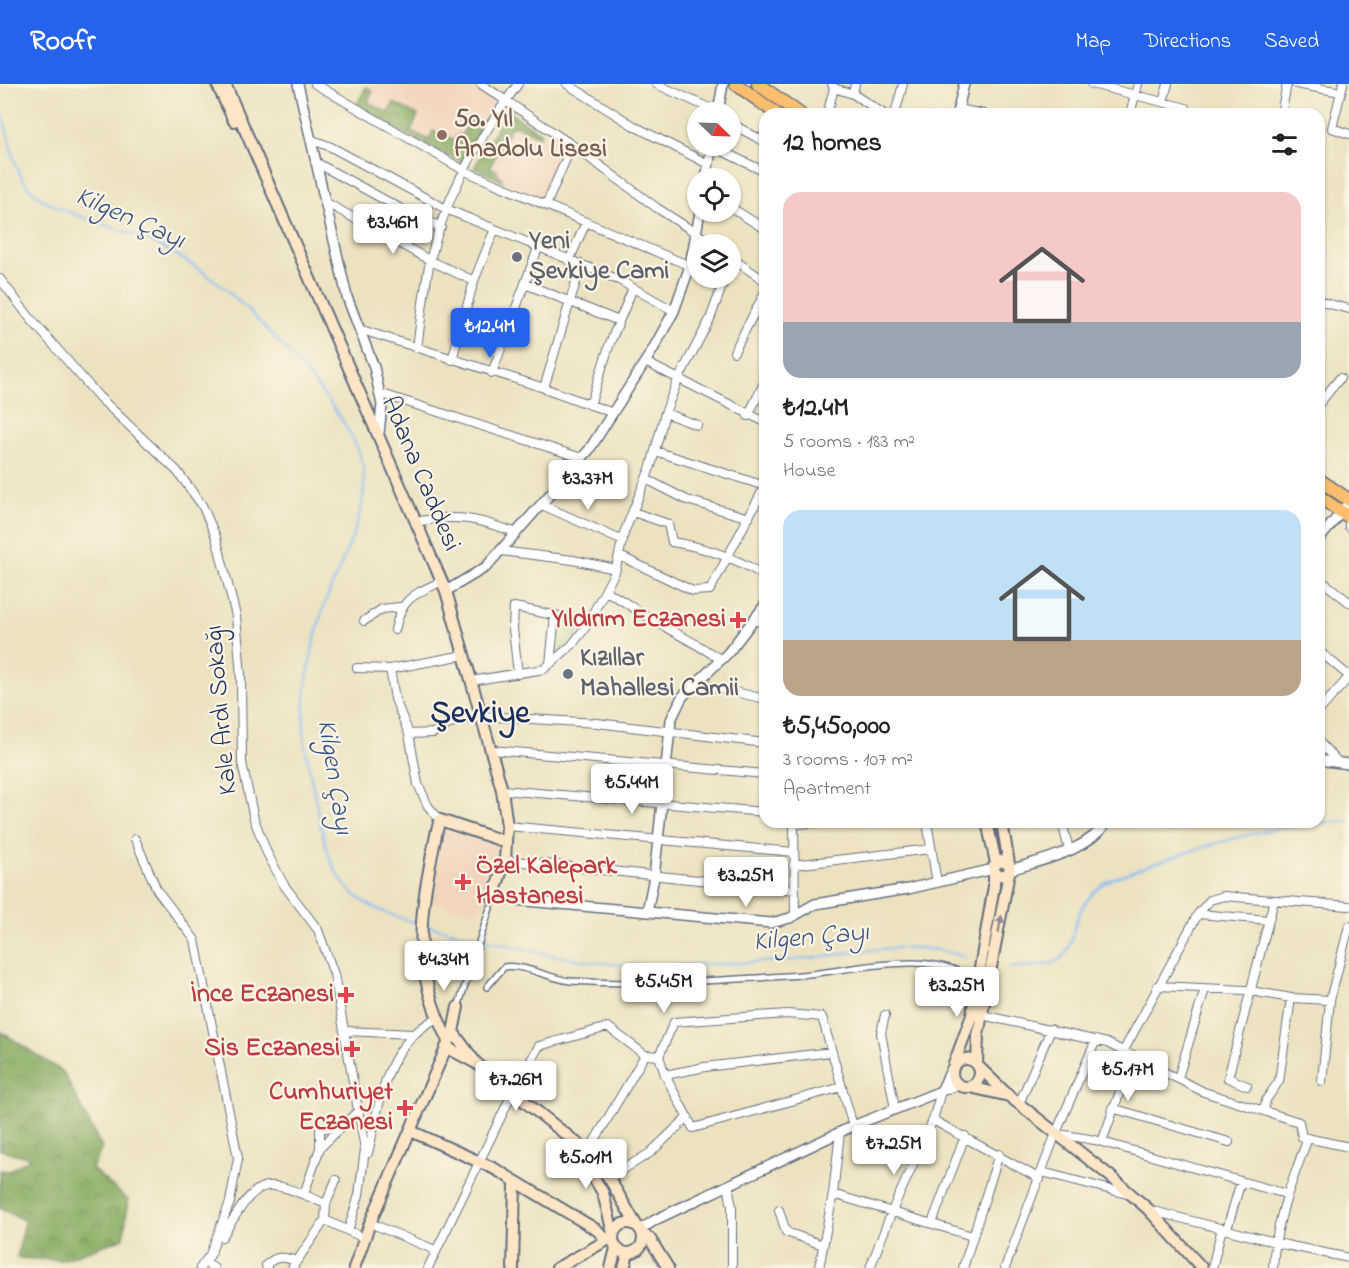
<!DOCTYPE html>
<meta charset="utf-8">
<style>
:root{--surface:#fff;--page:#f2f2f2;--text:#222;--muted:#767676;--accent:#2563eb}
body{margin:0;font-family:"Indie Flower",sans-serif;background:var(--page);color:var(--text);height:100vh;display:flex;flex-direction:column;font-size:22px;white-space:nowrap}
*{box-sizing:border-box;margin:0}
p{font-size:20px;color:var(--muted)}
.icon{flex:none;width:33px;height:33px;fill:none;stroke:currentColor;stroke-width:2;stroke-linecap:round;stroke-linejoin:round}
.map{position:relative;flex:1;overflow:hidden}
.drawer{position:absolute;left:759px;top:24px;width:566px;height:720px;display:flex;flex-direction:column;background:var(--surface);border-radius:18px;box-shadow:0 2px 4px #0004}
.drawer>*{flex:none}
.needle{width:39px;rotate:113deg}
.buttons{position:absolute;left:687px;top:18px;display:grid;gap:12px}
.buttons a{display:grid;place-items:center;width:54px;height:54px;border-radius:50%;background:var(--surface);box-shadow:0 2px 4px #0004;font-size:30px}
.price{position:absolute;translate:-50% -51px;padding:0 14px;border-radius:6px;background:#fff;color:#222;font-size:20px;line-height:39px;filter:drop-shadow(0 2px 3px #0008)}
.price::after{content:'';position:absolute;left:50%;top:36px;width:18px;height:14px;margin-left:-9px;background:inherit;clip-path:polygon(0 0,100% 0,50% 100%)}
.price.on{background:var(--accent);color:#fff}
ul{padding:0;list-style:none}
li{display:grid;align-content:center;gap:12px;height:318px;padding:0 24px}
li span{display:grid;place-items:center;height:186px;border-radius:18px;color:#555}
li>.icon{margin-inline-start:auto}
span .icon{width:108px;height:108px;fill:#fffc;stroke-width:1}
li b{font-size:26px}
h2{display:flex;justify-content:space-between;align-items:center;height:72px;padding:0 24px;font-size:26px}
header{display:flex;align-items:center;gap:36px;box-sizing:border-box;height:84px;padding:0 30px;background:var(--accent);color:#fff}
header strong{font-size:28px}
nav{display:flex;gap:33px;margin-inline-start:auto;font-size:21px}
.map>svg:first-child{display:block}
.built{fill:#f2d5bd}
.forest{fill:url(#forest-crowns);stroke:#506c5e;stroke-width:1.5}
.park{fill:url(#park-tufts);stroke:#617a64;stroke-width:1.5}
.lines{fill:none;stroke-linecap:round;stroke-linejoin:round}
.stream{stroke:#82bcf3;stroke-width:2}
.pedestrian-casing{stroke:#646e80;stroke-width:8}
.minor-casing{stroke:#646e80;stroke-width:10}
.tertiary-casing{stroke:#646e80;stroke-width:12}
.secondary-casing{stroke:#646e80;stroke-width:14}
.trunk-casing{stroke:#646e80;stroke-width:15}
.pedestrian{stroke:#fff;stroke-width:5}
.minor{stroke:#fff;stroke-width:8}
.tertiary{stroke:#fff;stroke-width:9}
.secondary{stroke:#fde5c5;stroke-width:10}
.trunk{stroke:#fabe6e;stroke-width:12}
.oneway{fill:#8c8a92}
.education-dot{fill:#8d6e63;stroke:#fcf5e5;stroke-width:2}
.worship-dot{fill:#6b7280;stroke:#fcf5e5;stroke-width:2}
.health-dot{fill:#e0444e;stroke:#fcf5e5;stroke-width:2}
.labels{text-anchor:middle;dominant-baseline:central;stroke-width:4.5;stroke-linejoin:round;paint-order:stroke}
.education-label{font-size:26px;font-weight:bold;fill:#785e54;stroke:#fcf5e5;text-anchor:start}
.worship-label{font-size:26px;font-weight:bold;fill:#5b616d;stroke:#fcf5e5;text-anchor:start}
.street-label{font-size:26px;fill:#1b2f5e;stroke:#fcf5e5}
.health-label{font-size:26px;font-weight:bold;fill:#be3a42;stroke:#fcf5e5;text-anchor:end}
.water-label{font-size:27px;font-style:italic;fill:#355283;stroke:#fcf5e5}
.district-label{font-size:32px;font-weight:bold;fill:#1b2f5e;stroke:#fcf5e5}
</style>
<header>
<strong>Roofr</strong>
<nav><a>Map</a><a>Directions</a><a>Saved</a></nav>
</header>
<div class="map">
<svg width="1349" height="1184" viewBox="0 0 1349 1184">
<defs>
<pattern id="forest-crowns" width="20" height="18" patternUnits="userSpaceOnUse" patternTransform="scale(1.5)"><rect width="20" height="18" fill="#85aa5f"/><path d="M2 6a3 3 0 1 1 6 0M12 15a3 3 0 1 1 6 0" fill="none" stroke="#6c8b52"/></pattern>
<pattern id="park-tufts" width="24" height="20" patternUnits="userSpaceOnUse" patternTransform="scale(1.5)"><rect width="24" height="20" fill="#a7c46b"/><path d="M3 7l-1-3M5 7V3M7 7l1-3M15 17l-1-3M17 17v-4M19 17l1-3" fill="none" stroke="#87a05b"/></pattern>
</defs>
<rect width="100%" height="100%" fill="#fcf5e5"/>
<filter id="ink" filterUnits="userSpaceOnUse"><feTurbulence type="fractalNoise" baseFrequency=".0167" numOctaves="2"/><feDisplacementMap in="SourceGraphic" scale="12" xChannelSelector="R" yChannelSelector="G"/><feConvolveMatrix kernelMatrix="1 2 1 2 8 2 1 2 1" color-interpolation-filters="sRGB"/></filter>
<filter id="wash" filterUnits="userSpaceOnUse"><feTurbulence type="fractalNoise" baseFrequency=".008" numOctaves="4" result="noise"/><feDisplacementMap in="SourceGraphic" scale="24" xChannelSelector="R" yChannelSelector="G"/><feGaussianBlur stdDeviation="1.35" result="paint"/><feColorMatrix in="noise" values="0 0 0 0 0 0 0 0 0 0 0 0 0 0 0 0 0 1.4 0 .05"/><feComposite in="paint" operator="in"/></filter>
<g filter="url(#wash)">
<rect width="100%" height="100%" fill="#ece2c0"/>
<path class="built" d="M367,0H470L494,17L463,79L356,22Z
M507,27L567,68L543,115L474,84Z
M443,746L499,761V780L487,817L478,829L428,817Z"/>
<path class="forest" d="M366,3L373,7L368,18L388,29L394,19L418,31L411,47L429,56L433,47L455,56L457,51L461,52L471,34L483,39L463,79L427,62L356,22Z
M507,27L541,49L539,53L515,41L510,44L490,83L496,86L503,97L474,84Z
M0,947L63,988L102,1064L92,1085L128,1116L124,1154L62,1176L17,1174L25,1137L0,1124V1086L9,1087L31,1074L0,1066Z"/>
<path class="park" d="M557,535L583,539L578,550L553,574Z"/>
<g class="lines">
<path class="stream" d="M0,24C11,51 10,86 32,107C56,130 122,144 154,159C176,170 197,183 217,198C257,230 351,330 362,378C374,431 333,486 320,535C310,572 302,612 304,651C306,675 313,699 317,724C332,798 344,819 420,840
M425,841C501,859 580,883 658,882C703,881 749,879 794,876C850,871 911,853 965,873
M1010,884C1024,882 1042,883 1055,878C1074,870 1071,846 1079,830C1086,814 1098,802 1114,794C1190,766 1267,739 1349,737"/>
</g>
</g>
<g filter="url(#ink)">
<g class="lines">
<g class="pedestrian-casing">
<path id="pedestrian" d="M487,903L504,883C526,880 549,895 571,897C646,902 725,896 800,891C851,887 936,862 977,899
M458,923L490,824"/>
</g>
<g class="minor-casing">
<path id="minor" d="M315,0L465,87L690,182
M481,0L572,61L657,124L713,160
M567,0L634,42L708,80
M656,0L718,28
M832,0L834,4L853,10L884,30
M1092,0L1186,24L1184,30
M1296,0L1341,8
M1343,0L1332,44L1349,50
M853,10L855,0
M1163,18L1168,0
M958,25L984,30
M827,30L834,4
M895,30L903,0
M1130,30L1138,0
M1281,30L1287,0
M730,39L765,58
M310,55L331,63L446,125L619,196L674,227
M712,62L765,88
M315,78L405,127L441,143
M325,118L431,177L474,197
M546,121L572,61
M730,123L765,145
M730,173L765,197
M569,177L586,138
M0,195L30,234L99,313L177,387L202,421L216,453L236,532L241,592L242,679L254,735L267,769L284,801L318,846L334,890L365,1065L359,1111L348,1147
M525,200L619,237
M1318,217L1349,225
M359,245L544,304L613,329
M417,264C421,235 424,206 430,177C445,112 479,53 518,0
M734,268L765,208
M452,276L474,197L494,147
M645,278L765,338
M492,289L538,164
M544,304L581,181
M379,309L582,374
M590,321L610,259L633,204
M1318,321L1340,294
M665,329L697,341
M748,332L765,297
M655,367L765,402
M646,395L687,416L749,434
M542,421L623,457
M633,428L668,440L672,458C704,463 738,475 765,492
M415,438C458,430 476,434 517,449
M1349,440V443
M501,467L573,476L616,485
M620,472L693,507L710,506L765,402
M1318,494L1349,518
M605,507C620,514 631,523 645,531C670,547 697,559 721,576
M755,536L765,541
M364,537L382,525L400,523
M395,546C402,513 413,511 442,497
M1318,566L1349,592
M550,580L555,531
M357,584L390,585L464,571
M390,585L395,615L409,650L418,700L428,722L440,736
M518,590L513,545L514,523L588,538
M471,597L544,585L572,561L585,544L615,488L624,449L651,382L665,329L678,296L710,235L725,194
M696,599L765,615
M1318,628L1349,593
M409,650L433,649L453,638L482,632L597,639L765,659
M1318,657L1339,679
M492,666L765,690
M502,706L765,728
M794,738L795,832
M927,738L937,799
M1062,738L1069,766
M794,740L828,738
M507,742L794,768
M135,755L157,806L195,856L238,1074L230,1118L209,1173
M505,776L795,806
M793,781L931,765
M1198,830L1269,836
M1157,902L1245,906L1291,914L1330,916
M885,931L881,949L895,1025
M982,931L1107,959L1204,1008L1299,1038L1302,1053L1349,1063
M344,947L413,950
M1124,966L1198,830L1210,816L1224,812L1349,822
M665,991L705,983L832,968
M1178,994L1205,905
M1322,997L1330,916L1349,842
M1247,1002L1228,994L1274,816
M842,1003L693,1044L665,991L659,972L674,938L787,930L822,933L853,1042
M1019,1020L1051,945
M1112,1024L1229,1058
M1264,1027L1266,1016L1279,997L1291,914
M933,1036L1040,1095
M1059,1050L1095,1056L1286,1110
M1102,1058L1133,971
M320,1064V1043L337,1045
M588,1068L645,971
M368,1069C381,1016 383,963 437,934
M1042,1088L1131,1111
M609,1094L650,1069L688,1033
M728,1101L732,1123V1184
M304,1110L320,1064L359,1026
M833,1110L972,1152
M779,1126L786,1148L823,1161
M1149,1126L1286,1161L1349,1174
M325,1136L364,1154
M370,1139L435,1166
M932,1139L965,1052
M1227,1145L1241,1097
M222,1153C260,1091 261,1092 326,1120
M205,1179L214,1184
M200,1184L212,1168
M267,1184L266,1181C276,1172 283,1172 296,1177
M292,1184L325,1136L326,1120L336,1096
M428,1184L513,1008L539,962L608,943L645,971L659,972
M819,1184L833,1110L840,1048
M870,1184L892,1127L933,1036L941,1007
M963,1184L999,1070
M1005,1184L1056,1049L1096,956
M1212,1184L1222,1144
M1273,1184C1275,1138 1292,1097 1308,1054"/>
</g>
<g class="tertiary-casing">
<path id="tertiary" d="M298,0L347,213L374,283L382,321L379,349
M718,28L723,0
M957,30L964,0
M706,94L712,62
M1318,457L1349,418
M446,507L486,483L589,366L652,267L674,227L690,182L700,128
M1318,676L1349,680
M1010,786C1044,775 1086,768 1107,738
M493,814L771,839L790,834L815,820L908,805L994,785
M647,828L654,793L671,636L682,613L728,569L765,521
M952,984L941,1007L957,1001
M640,1146L655,1136L853,1042L941,1007"/>
</g>
<g class="secondary-casing">
<path id="secondary" d="M217,0L234,37
M225,0L446,507L502,706L507,742L505,776L493,814
M987,738L996,779
M1002,738L1009,780
M448,957C409,878 420,829 437,746L440,736L506,758
M446,963L476,979L453,948
M952 989a14 14 0 1 1 28 0a14 14 0 1 1-28 0Z
M476,979L588,1068L609,1094L637,1142
M954,980L972,931L994,802V782L1000,777L1009,780L1010,786L1005,792L996,790
M977,980L978,951L1009,789
M970,1003L1009,1012L979,983
M1009,1012L1110,1092L1148,1125L1202,1184
M411,1047L495,1085L597,1146L606,1155
M574,1060L603,1109L613,1149
M613 1154a15 15 0 1 1 30 0a15 15 0 1 1-30 0Z
M642,1149L650,1155L668,1184
M354,1184L370,1139L453,948L458,923
M513,1184L515,1099
M557,1184L611,1154
M611,1184L616,1164
M624,1184L628,1170"/>
</g>
<g class="trunk-casing">
<path id="trunk" d="M736,0L777,30
M758,0L800,30
M1318,395L1349,416
M1318,412L1349,433"/>
</g>
<use href="#pedestrian" class="pedestrian"/>
<use href="#minor" class="minor"/>
<use href="#tertiary" class="tertiary"/>
<use href="#secondary" class="secondary"/>
<use href="#trunk" class="trunk"/>
</g>
<defs><path id="oneway-solid" d="M-6-.8H1V-3.2L6.5 0L1 3.2V.8H-6Z" transform="scale(1.5)"/></defs>
<use class="oneway" href="#oneway-solid" transform="translate(1000 840) rotate(-80)"/>
</g>
<circle class="education-dot" cx="442" cy="51" r="6"/>
<g class="worship-dot">
<circle cx="517" cy="173" r="6"/>
<circle cx="568" cy="590" r="6"/>
</g>
<g class="health-dot">
<path d="M735 527h6v6h6v6h-6v6h-6v-6h-6v-6h6z"/>
<path d="M460 789h6v6h6v6h-6v6h-6v-6h-6v-6h6z"/>
<path d="M343 902h6v6h6v6h-6v6h-6v-6h-6v-6h6z"/>
<path d="M349 956h6v6h6v6h-6v6h-6v-6h-6v-6h6z"/>
<path d="M402 1015h6v6h6v6h-6v6h-6v-6h-6v-6h6z"/>
</g>
<g class="labels">
<g class="education-label">
<text x="454" y="36">50. Yıl<tspan x="454" dy="30">Anadolu Lisesi</tspan></text>
</g>
<g class="worship-label">
<text x="529" y="158">Yeni<tspan x="529" dy="30">Şevkiye Cami</tspan></text>
<text x="580" y="575">Kızıllar<tspan x="580" dy="30">Mahallesi Camii</tspan></text>
</g>
<g class="street-label">
<text transform="translate(420 390) rotate(67)">Adana Caddesi</text>
<text transform="translate(222 626) rotate(-95)">Kale Ardı Sokağı</text>
</g>
<g class="health-label">
<text x="726" y="536">Yıldırım Eczanesi</text>
<text x="476" y="783" text-anchor="start">Özel Kalepark<tspan x="476" dy="30">Hastanesi</tspan></text>
<text x="334" y="911">İnce Eczanesi</text>
<text x="340" y="965">Sis Eczanesi</text>
<text x="393" y="1009">Cumhuriyet<tspan x="393" dy="30">Eczanesi</tspan></text>
</g>
<g class="water-label">
<text transform="translate(130 135) rotate(24)">Kilgen Çayı</text>
<text transform="translate(334 693) rotate(81)">Kilgen Çayı</text>
<text transform="translate(811 854) rotate(-5)">Kilgen Çayı</text>
</g>
<g class="district-label">
<text x="480" y="630">Şevkiye</text>
</g>
</g>
</svg>
<div class="buttons">
<a><svg class="needle" viewBox="-14 -14 28 28"><path d="M0-13l5 13h-10z" fill="#e53935"/><path d="M0 13l5-13h-10z" fill="#767676"/></svg></a>
<a><svg class="icon" aria-label="locate" viewBox="0 0 24 24"><circle cx="12" cy="12" r="6"/><path d="M12 2v4M12 18v4M2 12h4M18 12h4"/></svg></a>
<a><svg class="icon" aria-label="layers" viewBox="0 0 24 24"><path d="M12 4l9 5-9 5-9-5zM3 14l9 5 9-5"/></svg></a>
</div>
<b class="price" style="left:393px;top:171px">₺3.46M</b>
<b class="price on" style="left:490px;top:275px">₺12.4M</b>
<b class="price" style="left:588px;top:427px">₺3.37M</b>
<b class="price" style="left:632px;top:731px">₺5.44M</b>
<b class="price" style="left:746px;top:824px">₺3.25M</b>
<b class="price" style="left:444px;top:908px">₺4.34M</b>
<b class="price" style="left:664px;top:930px">₺5.45M</b>
<b class="price" style="left:957px;top:934px">₺3.25M</b>
<b class="price" style="left:1128px;top:1018px">₺5.17M</b>
<b class="price" style="left:516px;top:1028px">₺7.26M</b>
<b class="price" style="left:894px;top:1092px">₺7.25M</b>
<b class="price" style="left:586px;top:1106px">₺5.01M</b>
<section class="drawer">
<h2>12 homes<svg class="icon" aria-label="filters" viewBox="0 0 24 24"><path d="M4 7h16M4 17h16"/><circle cx="9" cy="7" r="2"/><circle cx="15" cy="17" r="2"/></svg></h2>
<ul>
<li><span style="background:linear-gradient(#f6c9c9 70%,#9aa5b1 0)"><svg class="icon" aria-label="home" viewBox="0 0 24 24"><path d="M3 11l9-7 9 7M6 9v11h12V9"/></svg></span><div><b>₺12.4M</b><p>5 rooms · 183 m²</p><p>House</p></div></li>
<li><span style="background:linear-gradient(#bfe0f5 70%,#b9a48a 0)"><svg class="icon" aria-label="home" viewBox="0 0 24 24"><path d="M3 11l9-7 9 7M6 9v11h12V9"/></svg></span><div><b>₺5,450,000</b><p>3 rooms · 107 m²</p><p>Apartment</p></div></li>
</ul>
</section>
</div>
